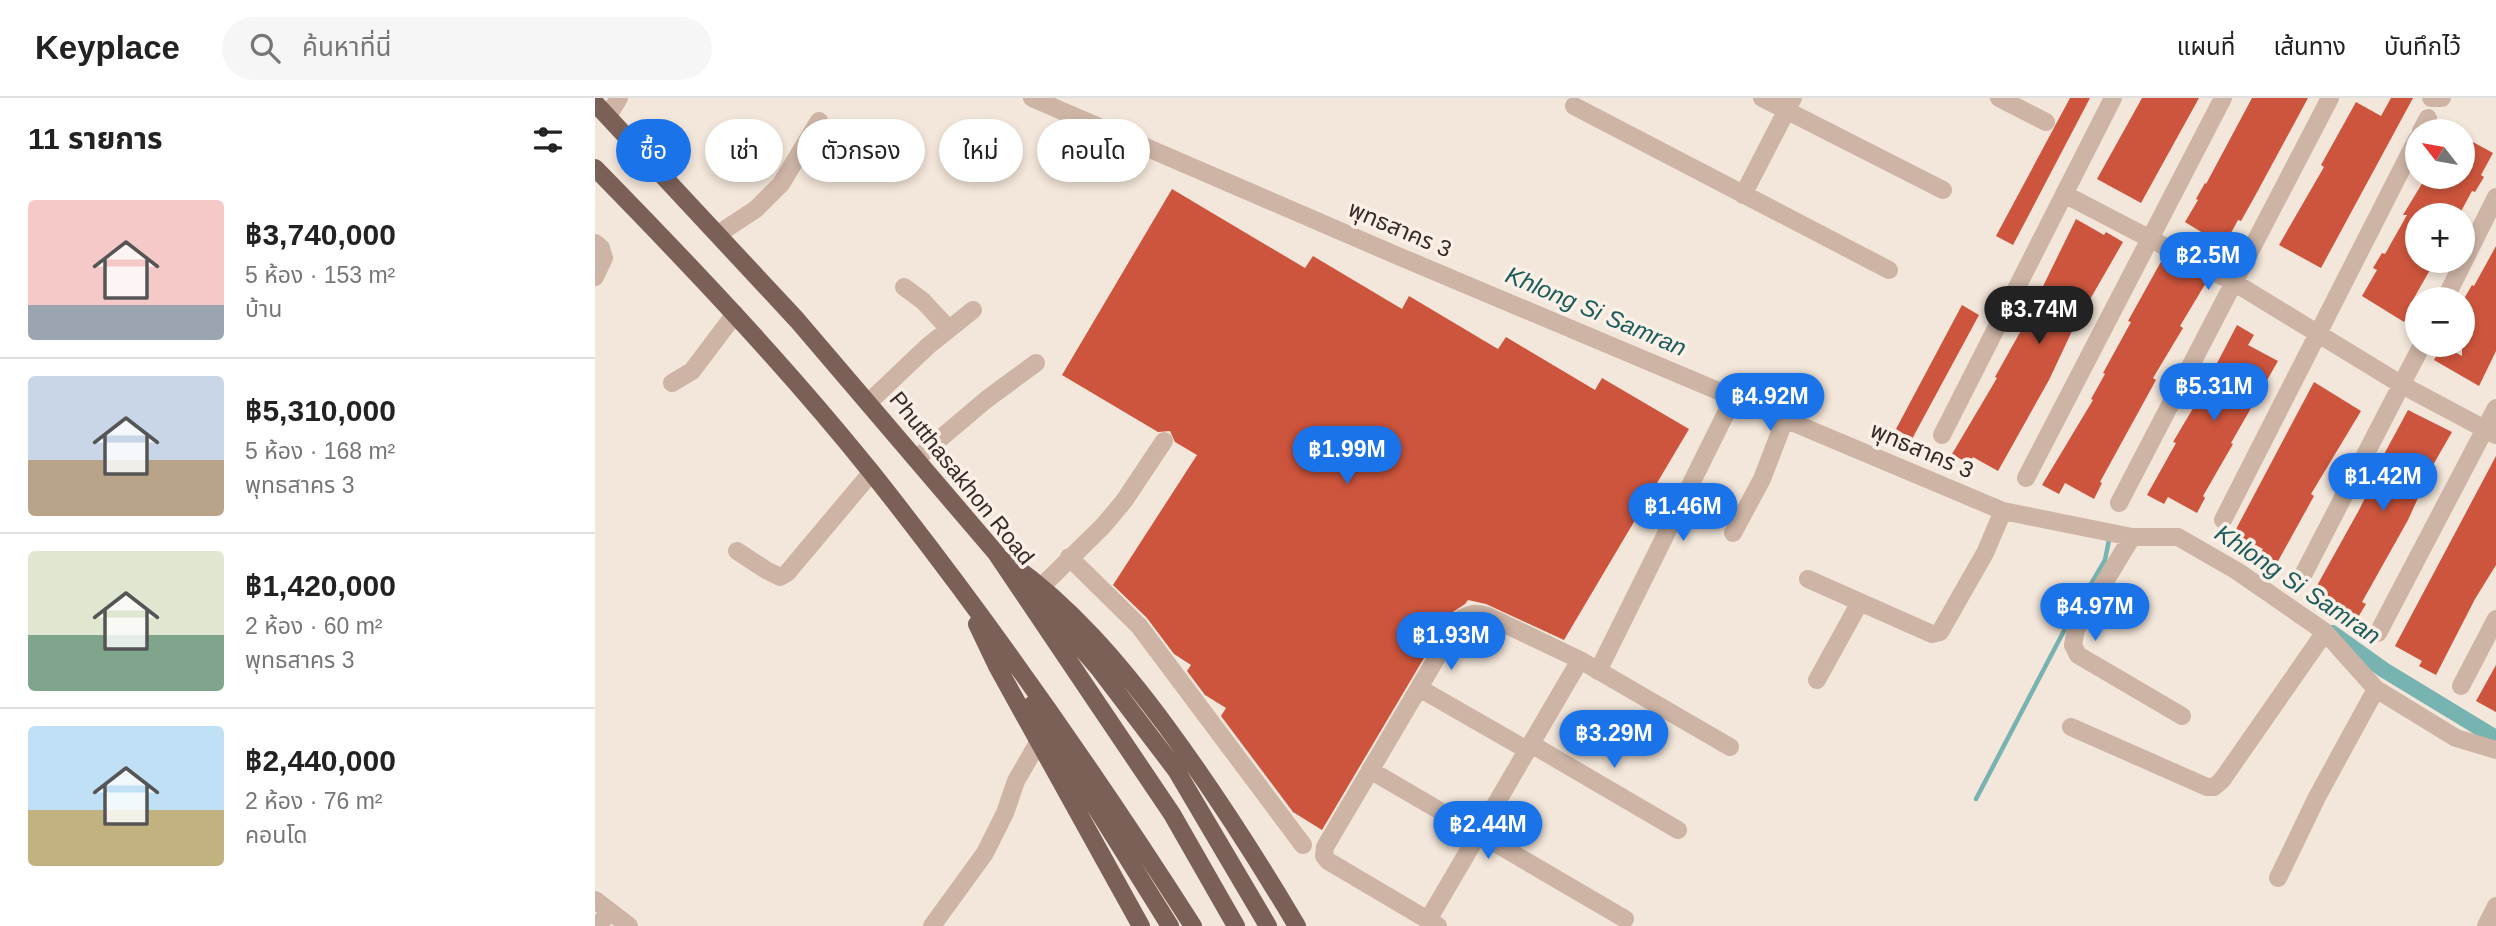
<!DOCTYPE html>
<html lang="th">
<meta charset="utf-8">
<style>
:root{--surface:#fff;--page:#f6f6f6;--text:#222;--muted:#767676;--line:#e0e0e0;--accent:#1a73e8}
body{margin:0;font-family:Helvetica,"Noto Sans Thai",sans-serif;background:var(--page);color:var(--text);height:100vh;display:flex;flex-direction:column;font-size:26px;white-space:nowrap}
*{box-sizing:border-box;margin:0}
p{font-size:23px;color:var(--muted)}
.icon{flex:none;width:38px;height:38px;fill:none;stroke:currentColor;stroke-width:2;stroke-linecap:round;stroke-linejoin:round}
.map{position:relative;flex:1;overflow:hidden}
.panel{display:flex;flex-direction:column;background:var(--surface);width:595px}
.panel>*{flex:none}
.hud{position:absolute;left:21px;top:21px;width:665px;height:63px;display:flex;gap:14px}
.needle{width:46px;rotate:301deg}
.buttons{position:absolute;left:1810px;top:21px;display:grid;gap:14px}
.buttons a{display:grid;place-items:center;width:70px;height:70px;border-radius:50%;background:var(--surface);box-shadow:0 4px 10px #0003;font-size:35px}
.price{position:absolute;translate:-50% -60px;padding:0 16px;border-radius:24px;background:var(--accent);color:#fff;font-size:23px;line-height:46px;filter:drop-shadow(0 2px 4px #0008)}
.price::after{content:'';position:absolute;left:50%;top:42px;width:21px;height:16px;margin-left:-10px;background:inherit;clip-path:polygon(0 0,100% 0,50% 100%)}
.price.selected{background:#222;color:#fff}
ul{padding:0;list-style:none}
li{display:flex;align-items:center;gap:21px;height:175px;padding:0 28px}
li+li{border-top:2px solid var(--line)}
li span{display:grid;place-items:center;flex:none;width:196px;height:140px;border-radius:7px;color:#555}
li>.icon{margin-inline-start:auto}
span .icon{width:84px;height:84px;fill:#fffc;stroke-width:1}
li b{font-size:30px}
h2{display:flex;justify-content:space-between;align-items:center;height:84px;padding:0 28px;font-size:30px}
.chip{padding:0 24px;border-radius:32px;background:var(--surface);box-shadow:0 4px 10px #0003;font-size:24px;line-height:63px}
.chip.selected{background:var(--accent);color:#fff}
header{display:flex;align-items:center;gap:42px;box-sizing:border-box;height:98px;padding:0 35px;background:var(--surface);border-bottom:2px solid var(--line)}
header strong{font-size:33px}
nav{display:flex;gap:38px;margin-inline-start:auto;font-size:24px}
.search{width:490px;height:63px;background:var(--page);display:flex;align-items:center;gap:18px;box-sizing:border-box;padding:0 24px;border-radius:38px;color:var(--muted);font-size:26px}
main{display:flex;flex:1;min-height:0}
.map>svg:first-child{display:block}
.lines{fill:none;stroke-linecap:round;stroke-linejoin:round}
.stream{stroke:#77b3b0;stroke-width:4.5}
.canal{stroke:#77b3b0;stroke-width:16}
.building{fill:#ce553d}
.minor{stroke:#cdb4a5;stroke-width:18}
.major{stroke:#7b6057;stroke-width:18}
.labels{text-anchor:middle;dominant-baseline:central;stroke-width:7;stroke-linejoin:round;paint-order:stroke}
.street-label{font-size:23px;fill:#382b27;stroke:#fbf0e7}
.water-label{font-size:24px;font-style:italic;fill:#1a5c5b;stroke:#fbf0e7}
</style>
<header>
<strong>Keyplace</strong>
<div class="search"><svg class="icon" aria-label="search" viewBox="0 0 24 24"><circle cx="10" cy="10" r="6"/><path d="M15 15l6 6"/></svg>ค้นหาที่นี่</div>
<nav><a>แผนที่</a><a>เส้นทาง</a><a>บันทึกไว้</a></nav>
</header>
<main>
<section class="panel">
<h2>11 รายการ<svg class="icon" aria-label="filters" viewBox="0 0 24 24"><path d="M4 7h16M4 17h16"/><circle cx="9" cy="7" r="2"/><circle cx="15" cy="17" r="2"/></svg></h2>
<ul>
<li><span style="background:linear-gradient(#f6c9c9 75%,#9aa5b1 0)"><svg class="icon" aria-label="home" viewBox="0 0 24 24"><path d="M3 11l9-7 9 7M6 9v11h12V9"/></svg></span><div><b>฿3,740,000</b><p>5 ห้อง · 153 m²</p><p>บ้าน</p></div></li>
<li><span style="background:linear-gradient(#c9d6e8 60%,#b9a48a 0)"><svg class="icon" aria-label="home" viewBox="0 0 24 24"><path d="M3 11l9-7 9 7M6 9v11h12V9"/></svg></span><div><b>฿5,310,000</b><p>5 ห้อง · 168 m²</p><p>พุทธสาคร 3</p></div></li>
<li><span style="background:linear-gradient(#dfe7d0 60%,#7fa58c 0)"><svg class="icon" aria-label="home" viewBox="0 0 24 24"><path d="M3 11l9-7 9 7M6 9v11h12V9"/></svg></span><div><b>฿1,420,000</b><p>2 ห้อง · 60 m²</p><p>พุทธสาคร 3</p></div></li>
<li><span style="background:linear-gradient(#bfe0f5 60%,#c2b280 0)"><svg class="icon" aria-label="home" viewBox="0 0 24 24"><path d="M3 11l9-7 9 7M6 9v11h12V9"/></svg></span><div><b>฿2,440,000</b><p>2 ห้อง · 76 m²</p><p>คอนโด</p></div></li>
</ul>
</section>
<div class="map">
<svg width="1901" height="828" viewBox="0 0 1901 828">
<rect width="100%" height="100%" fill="#f3e6da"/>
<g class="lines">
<path class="stream" d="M1381,701L1471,529L1510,462L1515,437"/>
<path class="canal" d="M1737,535L1789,572L1901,640"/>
</g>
<path class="building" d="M1475,0H1495L1418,147L1401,138Z
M1547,0H1604L1546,105L1502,81Z
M1657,0H1713L1660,98L1646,123L1643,122L1629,148L1590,124L1603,102L1601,101L1610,85L1611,86Z
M1796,0H1818L1726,170L1684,147L1729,69L1726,67L1761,4L1786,18Z
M1867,38L1898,55L1886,77L1889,79L1880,94L1877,93L1864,117H1857L1837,106L1831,117H1822V163H1840L1815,207L1817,209L1809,224L1767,198L1782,172L1778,170L1787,155L1790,156L1812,117H1808L1831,79H1867Z
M577,91L710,170L718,158L807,211L814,198L903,251L911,239L1000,292L1007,280L1094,331L969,542L891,506L873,502L870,506L855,516L727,732L698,714L626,618L631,610L610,597L592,573L596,567L579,556L552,520L518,487L602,357L580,344L575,333L563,334L467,277Z
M1481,121L1509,137L1511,134L1528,144L1478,231L1454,282L1403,373L1378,359L1374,366L1357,356L1402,280L1400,279L1428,229Z
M1901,148V253L1884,288L1839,262L1847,247L1867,258V204L1877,187L1879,188Z
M1568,160L1612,183L1585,228L1588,230L1558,280L1561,282L1505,384L1507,385L1499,401L1470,385L1464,396L1447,387L1498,302L1496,301L1510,276L1508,275L1536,224L1533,223Z
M1367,207L1384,217L1317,341L1301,331Z
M1642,227L1659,237L1653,247L1683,263L1636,345L1638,346L1608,398L1610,400L1602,415L1573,399L1569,406L1552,397L1581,345L1578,344L1622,270L1620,269Z
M1719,284L1766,313L1716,396L1719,398L1682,465L1665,456L1668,451L1639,435Z
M1813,312L1857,334L1838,367L1813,422L1767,504L1771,506L1762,521L1745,512L1747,509L1719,493L1764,412L1777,386L1774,384Z
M1901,358V467L1880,501L1841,577L1824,568L1827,563L1800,548Z
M1901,567V614L1881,603Z"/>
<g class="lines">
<path class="minor" d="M437,0L803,158L1408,413L1537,439H1583L1642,473L1730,534L1781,591L1861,640L1901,652
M1167,0L1348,92
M1404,0L1451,24
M1836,0H1847
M979,8L1294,172
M13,18L24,0
M1826,33L1833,20
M1469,96L1640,185L1807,287L1901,337
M1148,97L1198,0
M123,136L161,111L186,86L224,23
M0,145L6,150L9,160L0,179
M309,189L328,203L354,231
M1850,201L1901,99
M77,285L97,273L140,216
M273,305L333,248L378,212
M1347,337L1518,0
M321,361L392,301L441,265
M1431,380L1628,0
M1524,405L1735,0
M1628,422L1822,41
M1138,435L1167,381L1190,321
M1537,439L1481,531L1478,547L1483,557L1587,618
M142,453L171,472L185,479L192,475L276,375
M474,459L544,528L708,747
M1708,477L1827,247
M1213,481L1337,536L1345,534L1390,455L1408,413
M446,489L508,428L529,403L569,343
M1783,535L1901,310
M1003,573L1139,299
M1222,582L1265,504
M1866,588L1901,521
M824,590L932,652
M1476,629L1612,689H1619L1627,682L1730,534
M936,646L1083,732
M775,672L1030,821
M1683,780L1722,699L1781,591
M0,802L34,828
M833,822L985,562
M2,828L15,814
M337,828L390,755L410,715L421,683L444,643
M843,828L733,763L729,758L730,749L864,522C875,515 881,514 893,518L985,562L1135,649
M1891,828L1901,808"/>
<path class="major" d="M0,5L202,222L401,455L577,716L641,828
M0,70C96,168 191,268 277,375C392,520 498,672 598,828
M412,463C475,507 525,566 571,628C618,692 661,759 702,828
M444,501L505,572L581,672L673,828
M382,526L403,570L546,828
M437,607L575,828"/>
</g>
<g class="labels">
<g class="street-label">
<text transform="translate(805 131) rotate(23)">พุทธสาคร 3</text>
<text transform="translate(1327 352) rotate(23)">พุทธสาคร 3</text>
<text transform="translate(367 380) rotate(51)">Phutthasakhon Road</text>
</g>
<g class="water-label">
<text transform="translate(1001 213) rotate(23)">Khlong Si Samran</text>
<text transform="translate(1703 486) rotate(34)">Khlong Si Samran</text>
</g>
</g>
</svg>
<div class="buttons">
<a><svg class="needle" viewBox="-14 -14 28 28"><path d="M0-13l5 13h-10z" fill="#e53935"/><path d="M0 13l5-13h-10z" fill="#767676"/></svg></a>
<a>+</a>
<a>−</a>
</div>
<b class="price" style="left:1613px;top:194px">฿2.5M</b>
<b class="price selected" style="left:1444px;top:248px">฿3.74M</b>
<b class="price" style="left:1619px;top:325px">฿5.31M</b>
<b class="price" style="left:1175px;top:335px">฿4.92M</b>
<b class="price" style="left:752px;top:388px">฿1.99M</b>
<b class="price" style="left:1788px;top:415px">฿1.42M</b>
<b class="price" style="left:1088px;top:445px">฿1.46M</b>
<b class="price" style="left:1500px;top:545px">฿4.97M</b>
<b class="price" style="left:856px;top:574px">฿1.93M</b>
<b class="price" style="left:1019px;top:672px">฿3.29M</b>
<b class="price" style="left:893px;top:763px">฿2.44M</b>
<div class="hud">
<a class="chip selected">ซื้อ</a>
<a class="chip">เช่า</a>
<a class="chip">ตัวกรอง</a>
<a class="chip">ใหม่</a>
<a class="chip">คอนโด</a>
</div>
</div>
</main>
